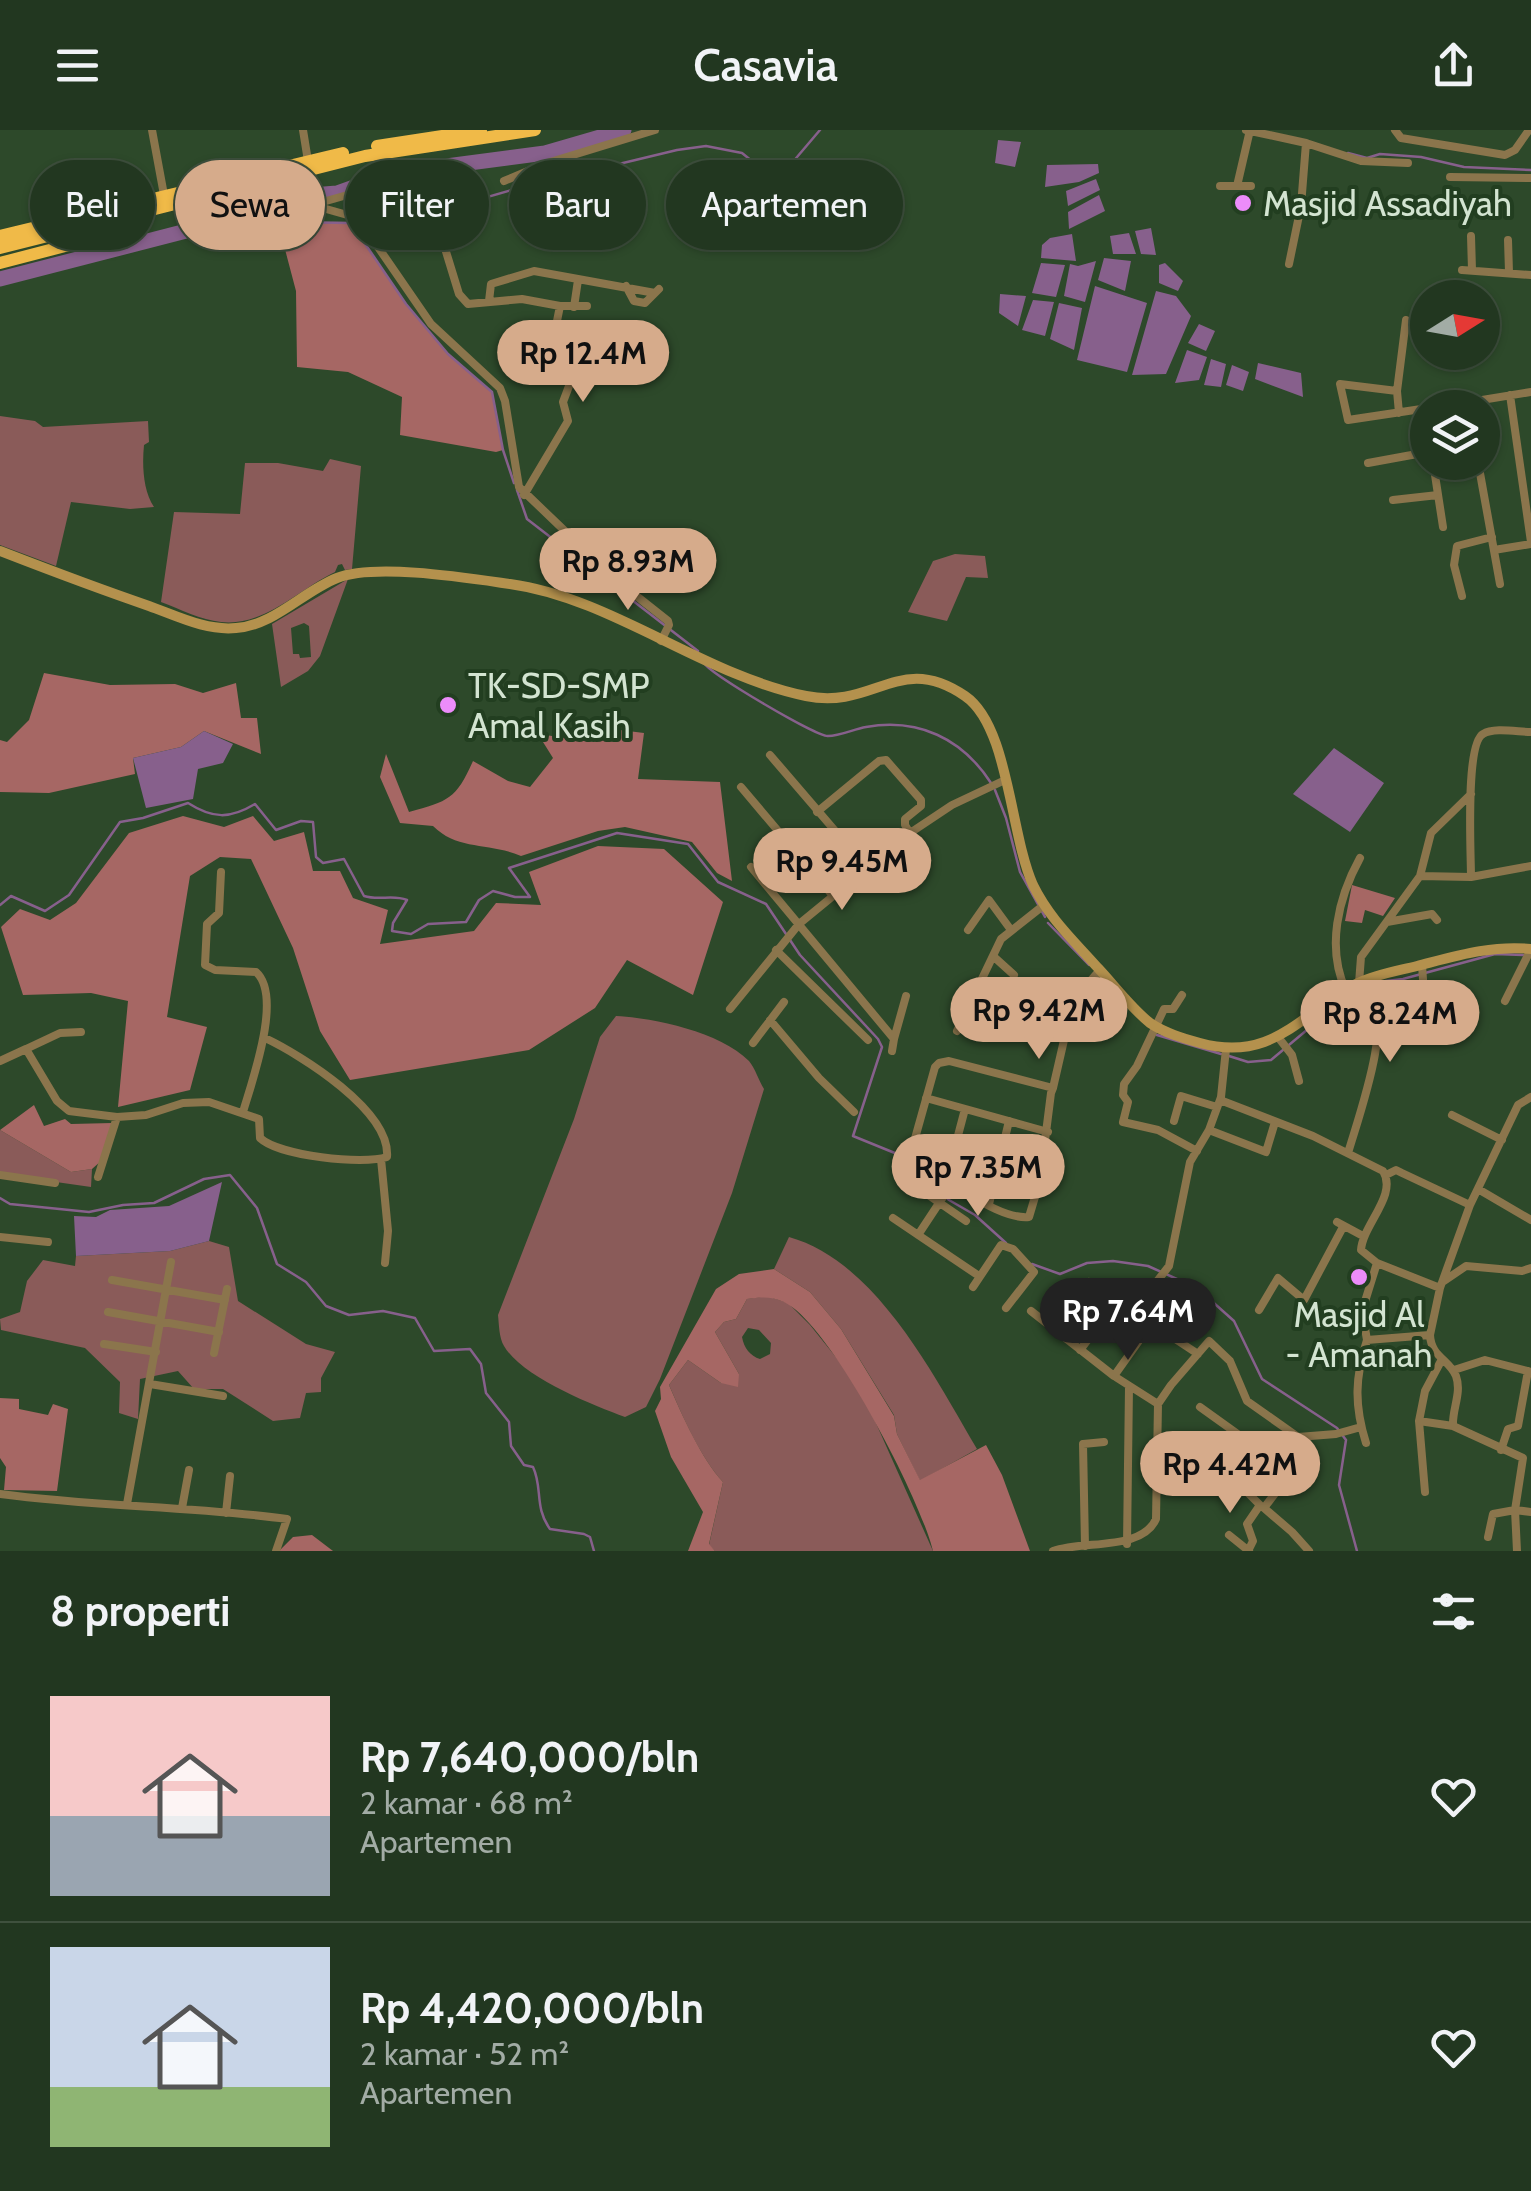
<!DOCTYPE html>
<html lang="id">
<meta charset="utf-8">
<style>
:root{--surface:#223720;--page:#2a3f29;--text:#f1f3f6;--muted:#a2aca5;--line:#3f513e;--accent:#d6ab8b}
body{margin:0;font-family:Cabin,sans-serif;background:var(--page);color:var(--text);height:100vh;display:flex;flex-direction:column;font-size:38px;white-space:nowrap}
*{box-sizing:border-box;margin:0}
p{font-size:32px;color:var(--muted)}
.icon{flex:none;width:55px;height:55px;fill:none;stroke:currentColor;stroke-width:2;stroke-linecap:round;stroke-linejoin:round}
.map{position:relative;height:1421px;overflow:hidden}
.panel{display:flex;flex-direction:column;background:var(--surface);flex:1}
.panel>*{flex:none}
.top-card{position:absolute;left:30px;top:30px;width:1000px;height:90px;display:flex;gap:20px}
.needle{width:65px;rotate:79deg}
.buttons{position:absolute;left:1410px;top:150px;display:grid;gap:20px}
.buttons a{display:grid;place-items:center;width:90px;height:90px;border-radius:50%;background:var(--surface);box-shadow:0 2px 8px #0004,0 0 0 2px var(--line);font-size:50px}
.price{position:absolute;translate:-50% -85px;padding:0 22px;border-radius:35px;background:var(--accent);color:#111;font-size:32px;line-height:65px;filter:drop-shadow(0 2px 5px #0008)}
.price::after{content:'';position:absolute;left:50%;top:60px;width:30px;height:22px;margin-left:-15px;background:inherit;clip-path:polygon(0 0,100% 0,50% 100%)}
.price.current{background:#222;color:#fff}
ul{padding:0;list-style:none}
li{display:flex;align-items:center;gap:30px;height:250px;padding:0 50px}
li+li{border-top:2px solid var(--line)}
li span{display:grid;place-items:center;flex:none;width:280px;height:200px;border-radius:0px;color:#555}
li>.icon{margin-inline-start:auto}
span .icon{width:120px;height:120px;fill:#fffc;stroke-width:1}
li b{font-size:42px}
h2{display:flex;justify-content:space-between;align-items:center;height:120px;padding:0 50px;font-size:42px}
.chip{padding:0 35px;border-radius:45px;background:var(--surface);box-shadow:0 2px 8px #0004,0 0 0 2px var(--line);font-size:35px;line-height:90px}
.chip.current{background:var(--accent);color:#111}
header{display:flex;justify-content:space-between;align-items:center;height:130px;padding:0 50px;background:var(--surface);font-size:45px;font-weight:600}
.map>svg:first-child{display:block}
.green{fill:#8a5b59;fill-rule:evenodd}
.forest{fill:#a66764}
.water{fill:#87608c}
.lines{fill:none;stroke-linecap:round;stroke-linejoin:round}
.stream{stroke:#87608c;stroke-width:2.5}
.river{stroke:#87608c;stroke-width:15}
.street{stroke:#8b754c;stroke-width:8}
.secondary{stroke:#b4914d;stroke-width:10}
.highway{stroke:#f0ba48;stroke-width:12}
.poi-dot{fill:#ec8cfa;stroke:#223e20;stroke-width:4}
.labels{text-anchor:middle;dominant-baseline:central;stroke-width:8;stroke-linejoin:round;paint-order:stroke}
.poi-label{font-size:35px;fill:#d3e4d1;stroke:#223e20;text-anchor:start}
</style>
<header><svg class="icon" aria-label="menu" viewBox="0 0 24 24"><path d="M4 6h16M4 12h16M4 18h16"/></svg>Casavia<svg class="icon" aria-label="share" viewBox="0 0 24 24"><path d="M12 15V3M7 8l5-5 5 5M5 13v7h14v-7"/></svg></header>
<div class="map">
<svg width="1531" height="1421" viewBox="0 0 1531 1421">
<rect width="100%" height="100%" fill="#2d492a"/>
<path class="green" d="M0,286L35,291L43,297L148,291L149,312L144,315C142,335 143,361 154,377L130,379L71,372L56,436L0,415Z
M330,329L361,336L352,439L345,440L342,434L338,435L335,442C299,459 264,497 221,492C201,490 180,479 161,472L174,382L240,384L245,333H278L323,341Z
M955,424L985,426L988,448L966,447L947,491L908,482L933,431Z
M348,449L320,526L308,541L281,557L272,494ZM304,493L309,496L311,527L300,528L299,524H293L291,498Z
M616,886C655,888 720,902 749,931C755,938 759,951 764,959L732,1063L660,1249L646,1277L625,1287C592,1275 522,1247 504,1216C499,1208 499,1194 498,1185L574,989L600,907Z
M0,1000L71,1042L92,1039L91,1057L0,1044Z
M789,1107C876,1131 934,1246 977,1319L920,1351L897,1304L894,1285L841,1199L810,1162L774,1139Z
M209,1111L229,1117L238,1171L306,1214L335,1222L321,1248V1262L306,1263L300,1288L273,1291L223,1259H194L178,1241L140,1249L138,1289L119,1283L120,1252L85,1218L1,1200L0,1189L20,1182L27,1151L43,1130L75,1136L76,1126L170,1121Z
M767,1166L788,1173L810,1195L843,1236L871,1282L933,1421H715L709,1415L723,1352C700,1327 683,1287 669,1255L688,1230L721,1253L739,1244L715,1202L724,1192L736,1189L747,1169ZM748,1198L759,1200L771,1213L770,1224L760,1229C750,1226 744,1218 742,1207Z"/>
<path class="forest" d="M288,92L351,93L406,174L448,224L492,262L503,320L496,322L400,305L402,267L348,242L297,237L296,161L282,108Z
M44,543L110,555L175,554L203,563L236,553L241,588H257L261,624L204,601L181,617L133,628L135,644L49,663L0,662V610L7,612L29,590Z
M604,598L644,603L638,649L720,652L732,751L717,743L692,712L625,697L598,701L521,726C489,712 458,721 433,696L400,693L380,647L386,624L409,682C449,671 456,669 473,631L508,651L530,657L553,628L538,604L594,612Z
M183,686L224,697L253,686L274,711L304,702L313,741H340L353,768L388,780L380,814L474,801L496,773L541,775L529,742L598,716L664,719L723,772L693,865L627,830L595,878L529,920L350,950L320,901L293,818L251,729L220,727L190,746L167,887L207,897L190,960L118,977L128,871L91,863L23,865L1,797L20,779L50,790L76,773L129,703Z
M1352,755L1395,768L1383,786L1365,780L1362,793L1345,791Z
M34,975L44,996L65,989L71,994L112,993L101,1031L92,1039L71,1042L0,1000Z
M774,1139L810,1162L841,1199L894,1286L897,1304L920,1350L986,1315L1002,1345L1030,1421H933C921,1370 831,1194 784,1172C771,1166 761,1167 747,1169L736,1189L724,1192L715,1202L739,1244L738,1257L721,1253L688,1230L669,1255C682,1285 701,1328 723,1352L709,1414L715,1421H688L703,1382L671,1327L655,1281L661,1269L660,1257L716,1159L739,1144Z
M0,1268L19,1269V1279L48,1285L53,1274L68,1279L57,1361L4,1360L6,1337L0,1328Z
M312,1405L333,1421H279L293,1407Z"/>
<path class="water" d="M998,10L1021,12L1015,37L995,33Z
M1098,34L1099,43L1079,52L1045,57L1047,35Z
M1096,49L1100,60L1068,76L1066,61Z
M1099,65L1105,81L1069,99L1068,82Z
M1151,98L1156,125L1141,124L1135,101Z
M1129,103L1136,124H1113L1110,106Z
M1072,104L1076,131L1041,128L1042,115L1050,108Z
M1104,128L1131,131L1125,161L1098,150Z
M1096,131L1085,172L1064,166L1070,134L1078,136Z
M1041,133L1065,135L1056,167L1032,163Z
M1165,133L1183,151L1178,161L1159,153V135Z
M1095,156L1147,173L1127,242L1077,230Z
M1156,161L1176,166L1191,186L1166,244L1132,245Z
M1000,164L1026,166L1018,196L999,183Z
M1033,170L1054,172L1045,206L1022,200Z
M1059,173L1082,178L1074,220L1050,209Z
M1199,194L1215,201L1206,221L1188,213Z
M1187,220L1207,227L1199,250L1175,253Z
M1211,229L1226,234L1221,257L1204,255Z
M1258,233L1301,243L1303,267L1255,249Z
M1232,235L1249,242L1243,261L1226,255Z
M204,601L233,614L223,633L198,639L193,669L146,678L133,628L181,617Z
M1334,618L1384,653L1350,702L1293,664Z
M222,1052L209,1111L170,1121L76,1126L74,1086L96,1087L110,1080L169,1076Z"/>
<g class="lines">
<path class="stream" d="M1348,23L1367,28L1380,24L1421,27L1464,37L1531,40
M381,49L392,57
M269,76L288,92L351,93L406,174L448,224L492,262L503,320L514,353
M432,83L515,59L677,20L706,16L742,23L763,40H786L820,0
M517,360L527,389L698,521
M704,533C710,544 817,607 828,606C840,606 854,599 866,597C918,588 962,608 991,653
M995,660L1006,688L1020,742L1045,787
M0,775L11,766L45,781L69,765L120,692L143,688L188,673C213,689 230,689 255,674L276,700L301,691L313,692L316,727L323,733L344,729L364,766C380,771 392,764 407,770L393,793L392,801L411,804L428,794L466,792L479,770L493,761L515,767H530L509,738L617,703L688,714L718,752L766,774L800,825L878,909L882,917L853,1006L907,1028L949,1070L975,1085L1006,1113
M1048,793L1089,835
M1378,852L1403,849L1495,824L1523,825
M1157,905L1221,924
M1229,926L1248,932L1271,930L1326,884L1371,855
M0,1068L10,1074L89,1082L123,1075L154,1073L204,1049L230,1045L257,1078L277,1134L306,1152L326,1176L349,1185L383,1181L415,1188L434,1221L470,1219L481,1234L486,1263L509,1292L511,1316L524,1335L533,1337C543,1358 534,1377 550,1399L584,1404L590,1407L594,1421
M1032,1134L1060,1144L1087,1133L1113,1131L1148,1136L1197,1158L1234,1191L1262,1249L1337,1298L1346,1310L1339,1355L1357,1421"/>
<path class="river" d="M0,149L194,99L299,66L337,63L393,43L545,23L624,0"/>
<path class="street" d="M152,0L164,65
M303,0L308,31
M1246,0L1306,13L1361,31L1408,33
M1395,0L1401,8L1505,25L1515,20L1529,0
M1450,47L1531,48
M278,48C282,62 281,78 296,83L312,75L358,88L431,194L500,258L505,271L519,357L615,449L668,491L669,495L661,511
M504,51L547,33L655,0
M1220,56H1251
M1237,56L1250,0
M312,75L379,56L396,61L436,89L459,164L468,174L522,169L560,176H587
M1471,106L1472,140
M1508,110L1509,142
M1289,134L1301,76L1306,13
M1462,140L1531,145
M626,156L634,171L645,173L655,163
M489,171L491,154L534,141L655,163L659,159
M574,177L578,150
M1397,261L1340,254L1348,290L1428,278
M1510,265L1531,412
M1433,278L1531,262
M1424,279L1428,299
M1399,283L1397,261L1406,190
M1433,332L1443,397
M1478,332L1500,454
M1368,333L1428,322
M524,365L568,291L563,272L583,219L579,210L554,206L560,176
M1393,370L1438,365
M1494,420L1531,414
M1462,466L1454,435L1457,416L1492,407
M770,625L867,738
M741,657L833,766
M817,682L879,631L886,630L921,670V676L905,689V695L910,703
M751,737L894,909L892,921
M221,742L219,783L207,794L205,835L215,840L256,842C283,866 252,951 243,982
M1420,746L1431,703L1471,664
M1471,747C1471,724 1465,614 1483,604C1494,597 1518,602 1531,602
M1387,792L1432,784L1437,790
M968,800L989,770L1011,800
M776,820L868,910
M993,826L1014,845
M1422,835L1426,892
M1359,853L1361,827L1420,746L1471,747L1531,736
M1057,856L1073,871
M1346,861C1326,818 1338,768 1360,728
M1182,865L1173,879H1164L1137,936L1124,954L1123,965L1128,972L1123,992L1158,1000L1197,1021
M1505,871L1531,819
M730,879L799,794L910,703L952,675L1005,650
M770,890L819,948L854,982
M957,901L1001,809L1044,775
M1278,907L1292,925L1299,951
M894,909L906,866
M753,913L784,872
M26,919L60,903L81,902
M0,931L26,919L57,971L69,981L117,987L146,985L183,973L209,972L259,989L260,1008C279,1026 363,1035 387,1027C391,981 301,925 265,908
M1053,958L949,931L939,933L935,937L914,1012L915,1019C934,1044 998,1090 1029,1087L1040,1050L1051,963L1053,958L1073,871L1100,840
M926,968L1048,1002
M1220,970L1313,1006L1383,1041C1398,1065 1363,1094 1361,1120L1377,1133L1440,1158L1430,1205
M1452,985L1502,1010
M1174,991L1181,966L1217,977
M1209,1000L1266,1022L1275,992
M1348,1023C1363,973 1391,897 1373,847
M381,1029L388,1101L385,1133
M0,1045L55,1053
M1386,1045L1396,1040L1402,1043L1470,1075
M98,1047L117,987
M908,1051L966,1091
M946,1051L965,979
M1478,1059L1531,1090
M989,1074L1009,991
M893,1088L979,1146
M1337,1092L1363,1106
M918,1105L951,1055
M0,1107L48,1112
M112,1150L225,1170
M1444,1151L1466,1136L1522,1141L1531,1138
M973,1157L1001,1115L1013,1119L1034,1142L1006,1178
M1440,1158L1470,1075L1518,975L1531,967
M1147,1164L1169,1136L1190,1032L1209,1000L1221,967L1226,919
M1259,1180L1278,1148L1304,1170L1343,1097
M1031,1181L1114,1246L1158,1274
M108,1182L219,1202
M1054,1200L1089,1152L1198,1224
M1367,1210L1430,1205C1431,1227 1449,1229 1456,1246C1462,1263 1452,1279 1453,1296L1523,1328L1515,1380L1517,1421
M1367,1210L1362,1181L1377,1133
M104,1214L156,1222
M1080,1220L1109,1182L1115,1168
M214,1223L227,1159
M1441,1231L1425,1261L1419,1291L1453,1296
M1454,1240L1485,1230L1531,1242
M1114,1246L1151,1194
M150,1254L223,1266
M1200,1277L1288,1340L1289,1345L1264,1378L1292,1402L1309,1421
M1419,1291L1425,1362
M1366,1313C1354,1275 1355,1247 1367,1210
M1501,1320L1508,1299L1518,1296L1528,1241
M1158,1323L1193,1331L1218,1348
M1235,1350L1261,1376
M0,1364C95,1377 192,1376 287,1389L276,1421
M127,1374L171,1132
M182,1378L189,1340
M226,1383L230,1346
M1229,1405L1249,1421
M1488,1407L1493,1384L1515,1380L1531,1382
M1127,1414L1129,1257
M1085,1416L1083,1314L1104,1312
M1053,1421C1085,1410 1142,1421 1156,1389L1158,1274L1171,1255L1209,1211L1230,1231L1247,1271L1298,1307L1336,1304L1361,1297
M1248,1421L1253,1411L1247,1394L1260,1375"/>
<path class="secondary" d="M0,421C49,440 99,459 149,476C177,486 206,501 236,498C275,495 302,462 337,448C375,433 468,448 510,454C612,468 703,545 806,566C875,580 899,521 965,566C1009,596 1010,704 1033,755C1049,788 1074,811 1098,838C1115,856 1130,877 1150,893C1165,903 1182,908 1200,913C1273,933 1300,884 1358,853C1377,844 1397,841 1417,836C1456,826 1491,815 1531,819"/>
<path class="highway" d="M377,16L481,0
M0,106L343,23
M0,118L365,26L535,0
M0,133L111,104L131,86"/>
</g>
<g class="poi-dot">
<circle cx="1243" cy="73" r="10"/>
<circle cx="448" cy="575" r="10"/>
<circle cx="1359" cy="1147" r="10"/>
</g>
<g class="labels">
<g class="poi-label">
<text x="1263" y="73">Masjid Assadiyah</text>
<text x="468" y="555">TK-SD-SMP<tspan x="468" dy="40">Amal Kasih</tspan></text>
<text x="1359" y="1184" text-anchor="middle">Masjid Al<tspan x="1359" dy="40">- Amanah</tspan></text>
</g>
</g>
</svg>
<div class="buttons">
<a><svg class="needle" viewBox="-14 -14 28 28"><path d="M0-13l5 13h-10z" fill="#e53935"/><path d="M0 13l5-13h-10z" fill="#a2aca5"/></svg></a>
<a><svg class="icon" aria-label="layers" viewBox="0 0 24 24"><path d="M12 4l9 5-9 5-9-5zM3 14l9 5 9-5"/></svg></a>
</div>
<b class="price" style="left:583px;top:275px">Rp 12.4M</b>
<b class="price" style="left:628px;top:483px">Rp 8.93M</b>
<b class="price" style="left:842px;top:783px">Rp 9.45M</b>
<b class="price" style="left:1039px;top:932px">Rp 9.42M</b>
<b class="price" style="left:1390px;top:935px">Rp 8.24M</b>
<b class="price" style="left:978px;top:1089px">Rp 7.35M</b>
<b class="price current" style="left:1128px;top:1233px">Rp 7.64M</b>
<b class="price" style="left:1230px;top:1386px">Rp 4.42M</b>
<div class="top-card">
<a class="chip">Beli</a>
<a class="chip current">Sewa</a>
<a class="chip">Filter</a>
<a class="chip">Baru</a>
<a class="chip">Apartemen</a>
</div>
</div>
<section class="panel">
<h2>8 properti<svg class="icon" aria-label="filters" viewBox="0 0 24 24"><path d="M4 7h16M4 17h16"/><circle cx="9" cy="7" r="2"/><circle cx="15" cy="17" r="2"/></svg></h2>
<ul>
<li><span style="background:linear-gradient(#f6c9c9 60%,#9aa5b1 0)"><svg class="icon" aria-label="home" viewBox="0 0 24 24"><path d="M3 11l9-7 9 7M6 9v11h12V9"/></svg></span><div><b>Rp 7,640,000/bln</b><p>2 kamar · 68 m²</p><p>Apartemen</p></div><svg class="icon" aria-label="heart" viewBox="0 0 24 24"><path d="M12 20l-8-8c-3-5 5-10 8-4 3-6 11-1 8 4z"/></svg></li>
<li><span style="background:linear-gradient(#c9d6e8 70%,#8fb573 0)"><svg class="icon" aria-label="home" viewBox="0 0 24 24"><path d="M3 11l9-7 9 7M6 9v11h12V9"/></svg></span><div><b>Rp 4,420,000/bln</b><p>2 kamar · 52 m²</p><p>Apartemen</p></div><svg class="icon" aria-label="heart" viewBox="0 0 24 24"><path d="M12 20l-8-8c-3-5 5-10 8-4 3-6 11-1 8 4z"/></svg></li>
</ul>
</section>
